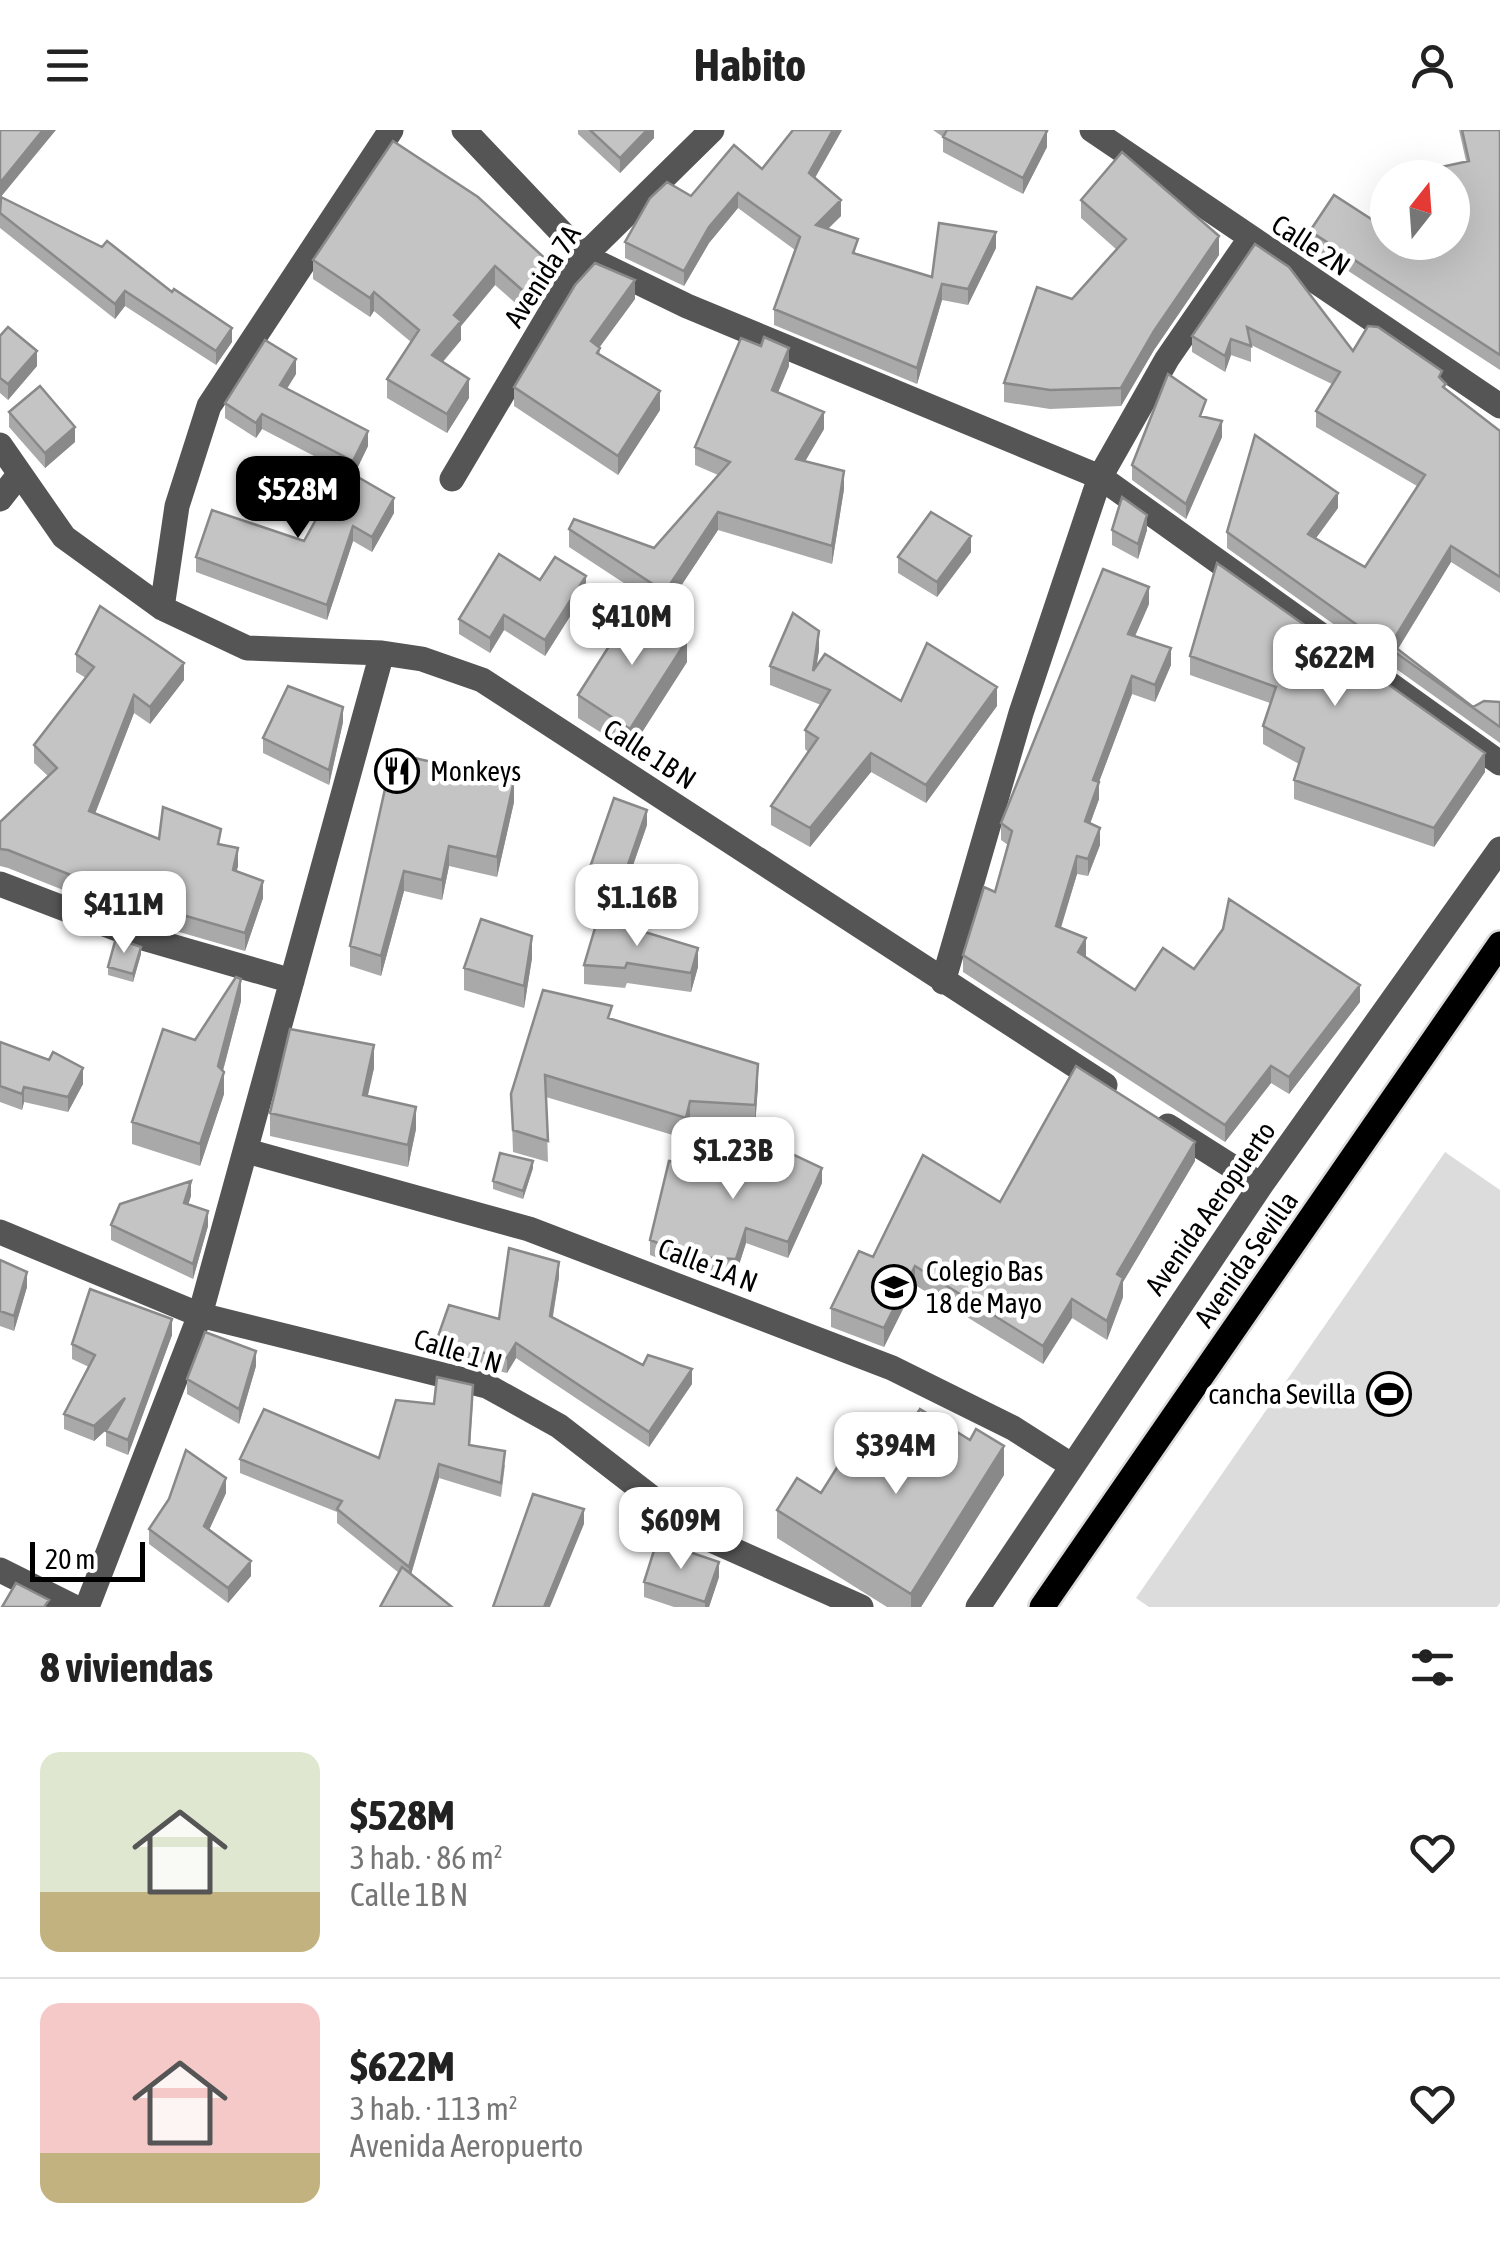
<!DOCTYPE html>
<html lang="es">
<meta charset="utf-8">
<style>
:root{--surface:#fff;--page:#f2f2f2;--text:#222;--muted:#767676;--line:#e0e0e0;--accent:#000}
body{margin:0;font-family:"Asap Condensed",sans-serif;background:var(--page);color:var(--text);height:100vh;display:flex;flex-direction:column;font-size:38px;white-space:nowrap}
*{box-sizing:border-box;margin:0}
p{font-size:32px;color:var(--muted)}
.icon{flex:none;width:55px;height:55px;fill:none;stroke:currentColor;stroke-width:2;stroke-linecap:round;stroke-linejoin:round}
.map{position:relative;height:1477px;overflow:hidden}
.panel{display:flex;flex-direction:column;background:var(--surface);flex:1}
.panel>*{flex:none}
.needle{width:65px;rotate:17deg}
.tools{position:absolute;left:1370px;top:30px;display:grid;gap:20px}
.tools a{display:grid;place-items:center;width:100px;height:100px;border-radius:50%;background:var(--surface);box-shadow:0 10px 40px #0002;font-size:50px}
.scale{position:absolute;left:30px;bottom:25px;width:115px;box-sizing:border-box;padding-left:10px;border:5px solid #000;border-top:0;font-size:28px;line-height:35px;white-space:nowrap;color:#000;-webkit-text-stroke:8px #fff;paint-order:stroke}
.price{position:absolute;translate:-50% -85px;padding:0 22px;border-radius:20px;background:#fff;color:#222;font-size:32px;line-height:65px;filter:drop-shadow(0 2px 5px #0008)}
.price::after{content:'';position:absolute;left:50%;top:60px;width:30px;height:22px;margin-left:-15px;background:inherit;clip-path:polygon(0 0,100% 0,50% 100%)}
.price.active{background:var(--accent);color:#fff}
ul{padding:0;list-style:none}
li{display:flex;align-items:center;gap:30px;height:250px;padding:0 40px}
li+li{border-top:2px solid var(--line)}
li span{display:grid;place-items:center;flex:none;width:280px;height:200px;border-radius:20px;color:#555}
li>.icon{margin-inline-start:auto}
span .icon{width:120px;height:120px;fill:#fffc;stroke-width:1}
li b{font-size:42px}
h2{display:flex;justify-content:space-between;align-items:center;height:120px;padding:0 40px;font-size:42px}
header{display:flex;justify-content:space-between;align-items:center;height:130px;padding:0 40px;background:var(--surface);font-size:45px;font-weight:700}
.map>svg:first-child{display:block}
.green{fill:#dcdcdc}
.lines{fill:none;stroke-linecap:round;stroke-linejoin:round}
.major-casing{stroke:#dbdbdb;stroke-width:30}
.minor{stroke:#555;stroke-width:25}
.major{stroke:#000;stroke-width:25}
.wall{fill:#a9a9a9}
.shaded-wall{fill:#898989}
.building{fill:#c4c4c4;stroke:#898989;stroke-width:2.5}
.labels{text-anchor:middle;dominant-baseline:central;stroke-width:9;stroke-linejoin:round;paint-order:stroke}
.street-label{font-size:28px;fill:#000;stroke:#fff}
.poi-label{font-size:28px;fill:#000;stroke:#fff;text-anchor:start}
</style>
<header><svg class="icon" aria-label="menu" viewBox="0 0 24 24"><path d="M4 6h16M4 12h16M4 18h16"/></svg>Habito<svg class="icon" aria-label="person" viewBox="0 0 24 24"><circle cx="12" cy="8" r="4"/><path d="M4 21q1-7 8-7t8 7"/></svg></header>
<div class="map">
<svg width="1500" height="1477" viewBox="0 0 1500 1477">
<rect width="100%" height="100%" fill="#fff"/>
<path class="green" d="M1445,1022L1500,1060V1473L1497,1477H1149L1136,1468Z"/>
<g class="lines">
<g class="major-casing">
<path id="major" d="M1042,1477L1500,814"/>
</g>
<path class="minor" d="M464,0L584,126L687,176L1100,347L1500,633
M1092,0L1500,276
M0,315L64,407L162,478L247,518L382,523L422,529L482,550L1105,955
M452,349L584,126L712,0
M0,369L18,346
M162,478L177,376L209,276L391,0
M0,754L136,806L292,851
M943,852L1021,583L1100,347L1167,229L1249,110
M1168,996L1261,1055
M247,1021L529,1099L892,1238L1013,1298L1071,1335
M0,1102L200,1185L487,1256L559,1296L700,1405L861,1477
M0,1440L74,1477
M87,1477L200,1185L382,523
M978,1477L1261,1055L1500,719"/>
<use href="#major" class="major"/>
</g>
<path class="wall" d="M578,0H654V8L620,43L578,4Z
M842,0L815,48L841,86L827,99L858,124L932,147L996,118L968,175L942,170L917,254L774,195V179L795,120L738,78L709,113L684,156L625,128V112L691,66L762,39Z
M933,0H1044L1047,17L1023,64L943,22V7Z
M1459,0H1500V240L1310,116V101L1388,112H1452V48H1418V42L1466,31Z
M393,11L550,152L530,186L495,155L461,196V210L443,232L469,268L447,303L387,268V249L411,212L374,181L370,187L313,149V130Z
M0,69L232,212L216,235L125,176L115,189L0,98Z
M1081,70L1219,125L1154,220L1121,276L1050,279L1004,272V253L1117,120L1081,88Z
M1255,114L1353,221L1442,250L1446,260L1500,301V463L1451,432L1398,519L1473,577L1500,572V613L1227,418V402L1338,378L1316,408L1365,437L1417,356L1316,297V281L1332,254L1251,215V232L1231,225L1225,242L1192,222V206Z
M635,169L599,217L600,225L660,280L618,345L514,276V257Z
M0,206L37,236L8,270L0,263Z
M789,236L778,262L824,299L805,331L844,359L832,434L718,400L665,480L569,417V399L654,418L718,345L695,335V317Z
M296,244L287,258L368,316L354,345L394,383L372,422L353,411L327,490L196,442V427L304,411L343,341L262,299L256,308L225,288V273Z
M9,282L75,312L45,338L9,297Z
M1205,287L1222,307L1186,389L1132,350V335Z
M1112,400H1147L1138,429L1112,415Z
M971,422L937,467L898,443V427Z
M1217,433L1485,642L1434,717L1294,669V650L1299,634L1263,614V596L1270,573L1190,545V526Z
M540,450L586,461L545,526L504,500L490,523L459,504V489Z
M1149,474L1135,506L1171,535L1155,572L1132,564L1099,652V669L1090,693L1100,715L1088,746L1077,744L1061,798L1086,826L1085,827L1135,860L1194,839L1360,872L1289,964L1271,953L1225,1012L963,842V825L995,762L1008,715L1001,710V693Z
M819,520L816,536L901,571L997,576L926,673L871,642L810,717L771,695V676L808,622L805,619V600L821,575L770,555V536Z
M76,524L184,550L150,594L134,583L95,684L159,709L221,714L238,736L236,741L263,768L245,821L141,791L8,738L0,736V692L48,646L34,633V615L86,548L76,542Z
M687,532L630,621L578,588V565Z
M343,592L329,655L263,623V608Z
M393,623L514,672L497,747L449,736L442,770L404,761L381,846L350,836V816Z
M647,695L613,792L698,837L691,862L627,853L625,858L584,854V835L598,788L580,781V766Z
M141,824L133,852L108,845V837Z
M532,828L524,878L464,860V838Z
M241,871L223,941L224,964L200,1036L132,1014V992Z
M612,890L758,955L755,997L690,993L686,1009L546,967L548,1032L513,1022L511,964Z
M0,912L83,954L68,982L24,972L22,980L0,972Z
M374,938L367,966L416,999L408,1037L270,1006V983Z
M1195,1031L1123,1152V1167L1107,1210L1072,1188L1043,1234L915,1155L884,1217L831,1197V1178L873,1127L1000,1072Z
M533,1038L523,1069L493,1059V1051Z
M822,1053L788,1128L746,1113L736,1144L694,1142L650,1125V1110Z
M191,1066L188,1074L208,1096L193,1149L111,1110V1095Z
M0,1130L27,1157L14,1201L0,1196Z
M559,1147L553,1187L643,1235L692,1254L649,1317L516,1228L507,1243L436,1227V1212L499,1189Z
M172,1205L128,1325L106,1316V1300L94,1311L64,1299V1284L89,1237L72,1229V1214Z
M256,1236L239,1294L187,1264V1249Z
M473,1269L470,1315L505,1335L501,1367L439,1348L411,1445L399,1443L337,1393V1382L240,1343V1329L379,1328L434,1274Z
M970,1310L1004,1345L921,1477H887L777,1408V1380L821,1363L893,1321Z
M226,1363L209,1400L251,1446L228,1473L149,1414V1399Z
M719,1447L709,1477H674L644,1467V1452Z"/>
<path class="shaded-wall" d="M43,0H56L0,68V53Z
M647,0H654V8L620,43V28Z
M833,0H842L809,58V43Z
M1047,1V17L1023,64V48Z
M738,63V78L709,113L684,156V141L709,97Z
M841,70V86L816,111V95Z
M996,102V118L968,175V159Z
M1219,106V125L1154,220L1121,276V258L1154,201Z
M550,133V152L530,186V167Z
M495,136V155L461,196V210L432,244V225L454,185Z
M635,150V169L591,229V211Z
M942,154V170L917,254V238Z
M125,161V176L115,189V174Z
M374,162V181L370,187V168Z
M232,198V212L216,235V221Z
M1231,209V225L1225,242V226Z
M789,218V236L772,277V260Z
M37,221V236L8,270V254Z
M296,229V244L280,270V255Z
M469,249V268L447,303V284Z
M660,261V280L618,345V326Z
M824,282V299L796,347V329Z
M262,284V299L256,308V293Z
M1222,291V307L1186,389V374Z
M75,297V312L45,338V323Z
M368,301V316L353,347V331Z
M844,341V359L832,434V416Z
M1338,363V378L1308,419V404Z
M394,368V383L372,422V407Z
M718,382V400L665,480V462Z
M1147,385V400L1138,429V414Z
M353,396V411L327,490V475Z
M971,406V422L937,467V452Z
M1451,416V432L1396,522L1391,514Z
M586,446V461L545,526V510Z
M1149,457V474L1128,522V504Z
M504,485V500L490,523V508Z
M819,501V520L814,554L813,541Z
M687,510V532L630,621V599Z
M1171,518V535L1155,572V555Z
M184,533V550L150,594V577Z
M1132,546V564L1099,652V669L1085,708V691L1093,650Z
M997,557V576L926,673V655Z
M134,565V583L89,699V681Z
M343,577V592L329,655V640Z
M871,623V642L810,717V698Z
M1485,623V642L1434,717V698Z
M514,651V672L497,747V727Z
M647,680V695L613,793V778Z
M1100,698V715L1088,746V729Z
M449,716V736L442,770V750Z
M238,718V736L233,757V740Z
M1077,726V744L1056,813V796Z
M404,741V761L381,846V826Z
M263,751V768L245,821V803Z
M532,806V828L524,878V856Z
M1086,808V826L1078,839V822Z
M141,817V824L133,852V844Z
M698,818V837L691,862V843Z
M241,849V871L218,959V936Z
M1360,855V872L1289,964V947Z
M374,915V938L363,988V965Z
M758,934V955L755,997V975Z
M1271,936V953L1225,1012V995Z
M83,938V954L68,982V967Z
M224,942V964L200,1036V1014Z
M24,957V972L22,980V964Z
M690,971V993L686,1009V988Z
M416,977V999L408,1037V1015Z
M1195,1012V1031L1123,1152V1167L1107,1210V1191L1117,1144Z
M533,1031V1038L523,1069V1061Z
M822,1038V1053L788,1128V1112Z
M191,1051V1066L184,1088V1073Z
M208,1081V1096L193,1149V1134Z
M746,1098V1113L736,1144V1129Z
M559,1132V1147L550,1201V1186Z
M915,1136V1155L884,1217V1198Z
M27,1142V1157L14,1201V1186Z
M1072,1169V1188L1043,1234V1216Z
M172,1189V1205L128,1325V1310Z
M516,1213V1228L507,1243V1228Z
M256,1221V1236L239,1294V1279Z
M692,1239V1254L649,1317V1302Z
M125,1268V1283L94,1311V1296Z
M1004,1316V1345L921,1477H911V1464Z
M439,1334V1348L409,1451V1437Z
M226,1348V1363L204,1411V1396Z
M584,1379V1394L550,1477H544Z
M251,1431V1446L228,1473V1458Z
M719,1432V1447L709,1477H705V1472Z"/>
<path class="building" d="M0,0H43L0,53Z
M590,0H647L620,28Z
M793,0H833L809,43L841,70L816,95L858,109L853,123L932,147L939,93L996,102L968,159L942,154L917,238L774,179L800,107L738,63L709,97L684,141L625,112L650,68L667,52L691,66L734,15L762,39Z
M947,0H1044L1047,1L1023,48L943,7Z
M1462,0H1500V225L1310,101L1334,65L1388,100V112H1452V48H1419L1418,42L1469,31Z
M393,11L478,67L550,133L530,167L495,136L454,185L461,191L432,225L469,249L447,284L387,249L419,200L374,162L370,168L313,130Z
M1122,22L1219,106L1154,201L1121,258L1050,260L1004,253L1037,157L1072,169L1126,109L1081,70Z
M1,67L102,117L107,111L172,162L174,159L232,198L216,221L125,161L115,174L0,83Z
M1255,114L1289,137L1353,221L1368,196L1378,197L1442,241L1439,247L1446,254L1443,257L1500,301V447L1451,416L1391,514L1473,577L1484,571L1500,572V597L1227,402L1255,305L1338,363L1308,404L1365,437L1425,345L1316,281L1340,242L1247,197L1251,216L1231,209L1225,226L1192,206Z
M595,133L635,150L591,211L600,218L597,223L660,261L618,326L514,257L575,155Z
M8,197L37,221L8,254L0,248V206Z
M764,207L789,218L772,260L824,282L796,329L844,341L832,416L718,382L665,462L569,399L574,389L654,418L730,332L695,317L741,208L761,216Z
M265,210L296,229L280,255L368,301L353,331L262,284L256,293L225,273Z
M1168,244L1206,270L1200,286L1222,291L1186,374L1132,335Z
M40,256L75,297L45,323L9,282Z
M344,339L394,368L372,407L353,396L327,475L196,427L212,380L304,411Z
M1122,367L1147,385L1138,414L1112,400Z
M931,382L971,406L937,452L898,427Z
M499,424L540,450L555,427L586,446L545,510L504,485L490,508L459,489Z
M1217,433L1485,623L1434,698L1294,650L1304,618L1263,596L1276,557L1190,526Z
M1103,439L1149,457L1128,504L1171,518L1155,555L1132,546L1093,650L1099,652L1085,691L1100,698L1088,729L1077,726L1056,796L1086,808L1078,822L1135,860L1163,818L1194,839L1223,799L1229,769L1360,855L1289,947L1271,936L1225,995L963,825L984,757L995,762L1012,701L1001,693Z
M100,476L184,533L150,577L134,565L89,681L159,709L163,677L221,699L218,714L238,718L233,740L263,751L245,803L141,773L8,720L0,719V692L57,638L34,615L94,537L76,524Z
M634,477L687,510L630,599L578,565Z
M793,483L819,501L813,541L825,524L901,571L927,513L997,557L926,655L871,623L810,698L771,676L818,608L805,600L830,560L770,536Z
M288,556L343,577L329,640L263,608Z
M393,623L514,651L497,727L449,716L442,750L404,741L381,826L350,816Z
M614,668L647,680L613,778L580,766Z
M598,788L698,818L691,843L627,833L625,838L584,835Z
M481,789L532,806L524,856L464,838Z
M116,808L141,817L133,844L108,837Z
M236,847L241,849L218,936L224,942L200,1014L132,992L163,899L195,910Z
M543,860L612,876L608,888L758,934L755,975L690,971L686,988L545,945L548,1011L513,1000L511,964Z
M290,899L374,915L363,965L416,977L408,1015L270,983Z
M0,912L49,930L53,922L83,938L68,967L24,957L22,964L0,956Z
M1076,936L1195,1012L1117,1144L1123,1148L1107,1191L1072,1169L1043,1216L915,1136L884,1198L831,1178L859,1121L873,1127L923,1025L1000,1072Z
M754,1006L822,1038L788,1112L746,1098L736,1129L694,1127L650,1110L669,1031L742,1042Z
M500,1023L533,1031L523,1061L493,1051Z
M191,1051L184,1073L208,1081L193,1134L111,1095L120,1074Z
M509,1118L559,1132L550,1186L643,1235L648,1225L692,1239L649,1302L516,1213L507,1228L436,1212L449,1175L499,1189Z
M0,1130L27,1142L14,1186L0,1181Z
M90,1159L172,1189L128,1310L106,1301L125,1268L94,1296L64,1284L95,1225L72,1214Z
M205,1202L256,1221L239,1279L187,1249Z
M437,1247L473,1255L469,1315L505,1321L501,1353L439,1334L409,1437L337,1379L342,1371L240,1329L264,1279L379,1328L396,1270L434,1274Z
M920,1279L970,1310L976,1299L1004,1316L911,1464L777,1380L797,1348L821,1363L860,1301L893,1321Z
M186,1320L226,1348L204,1396L251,1431L228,1458L149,1399L169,1369Z
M533,1364L584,1379L544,1477H493Z
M657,1411L719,1432L705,1472L644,1452Z
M402,1437L452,1477H380Z
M16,1453L49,1470L44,1477H2Z"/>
<defs>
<g id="restaurant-ring" transform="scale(2.25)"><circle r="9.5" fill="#fff" stroke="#000" stroke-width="1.5"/><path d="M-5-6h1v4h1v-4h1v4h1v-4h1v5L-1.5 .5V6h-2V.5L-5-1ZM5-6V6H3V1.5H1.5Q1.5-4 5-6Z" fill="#000"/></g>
<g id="school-ring" transform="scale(2.25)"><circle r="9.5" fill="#fff" stroke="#000" stroke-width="1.5"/><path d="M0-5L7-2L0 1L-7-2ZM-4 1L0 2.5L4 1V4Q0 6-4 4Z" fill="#000"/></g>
<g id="stadium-ring" transform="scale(2.25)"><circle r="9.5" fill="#fff" stroke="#000" stroke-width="1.5"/><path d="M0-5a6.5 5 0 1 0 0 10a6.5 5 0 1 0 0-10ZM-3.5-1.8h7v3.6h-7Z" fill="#000"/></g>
</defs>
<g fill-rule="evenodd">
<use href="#restaurant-ring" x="397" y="641"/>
<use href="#school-ring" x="894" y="1157"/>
<use href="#stadium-ring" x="1389" y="1264"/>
</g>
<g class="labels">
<g class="street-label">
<text transform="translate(1311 115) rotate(33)">Calle 2N</text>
<text transform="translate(542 146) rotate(-57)">Avenida 7A</text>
<text transform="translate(650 624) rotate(33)">Calle 1B N</text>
<text transform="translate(1210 1078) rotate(-55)">Avenida Aeropuerto</text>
<text transform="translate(1246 1129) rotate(-55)">Avenida Sevilla</text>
<text transform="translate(708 1135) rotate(21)">Calle 1A N</text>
<text transform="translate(458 1221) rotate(17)">Calle 1 N</text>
</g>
<g class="poi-label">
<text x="430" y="641">Monkeys</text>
<text x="926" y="1141">Colegio Bas<tspan x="926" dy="32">18 de Mayo</tspan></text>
<text x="1356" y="1264" text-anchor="end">cancha Sevilla</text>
</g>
</g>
</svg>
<div class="tools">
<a><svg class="needle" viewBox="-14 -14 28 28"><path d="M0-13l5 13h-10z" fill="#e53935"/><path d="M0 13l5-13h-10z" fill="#767676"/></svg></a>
</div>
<div class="scale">20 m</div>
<b class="price active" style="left:298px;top:411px">$528M</b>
<b class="price" style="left:632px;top:538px">$410M</b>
<b class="price" style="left:1335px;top:579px">$622M</b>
<b class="price" style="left:637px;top:819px">$1.16B</b>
<b class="price" style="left:124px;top:826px">$411M</b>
<b class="price" style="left:733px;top:1072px">$1.23B</b>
<b class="price" style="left:896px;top:1367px">$394M</b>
<b class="price" style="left:681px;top:1442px">$609M</b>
</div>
<section class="panel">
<h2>8 viviendas<svg class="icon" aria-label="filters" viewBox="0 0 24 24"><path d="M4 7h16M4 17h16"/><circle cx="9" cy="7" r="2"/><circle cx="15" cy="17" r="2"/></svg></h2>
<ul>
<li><span style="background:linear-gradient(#dfe7d0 70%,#c2b280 0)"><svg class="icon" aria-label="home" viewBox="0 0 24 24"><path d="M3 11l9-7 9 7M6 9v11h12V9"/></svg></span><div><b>$528M</b><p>3 hab. · 86 m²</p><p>Calle 1B N</p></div><svg class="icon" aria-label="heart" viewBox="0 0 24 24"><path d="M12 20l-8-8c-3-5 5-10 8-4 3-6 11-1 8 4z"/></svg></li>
<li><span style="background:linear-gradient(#f6c9c9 75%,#c2b280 0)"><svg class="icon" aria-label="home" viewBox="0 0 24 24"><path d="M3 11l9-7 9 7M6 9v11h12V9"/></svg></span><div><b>$622M</b><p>3 hab. · 113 m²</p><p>Avenida Aeropuerto</p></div><svg class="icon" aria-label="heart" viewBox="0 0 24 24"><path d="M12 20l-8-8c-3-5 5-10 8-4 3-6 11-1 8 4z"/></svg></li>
</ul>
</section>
